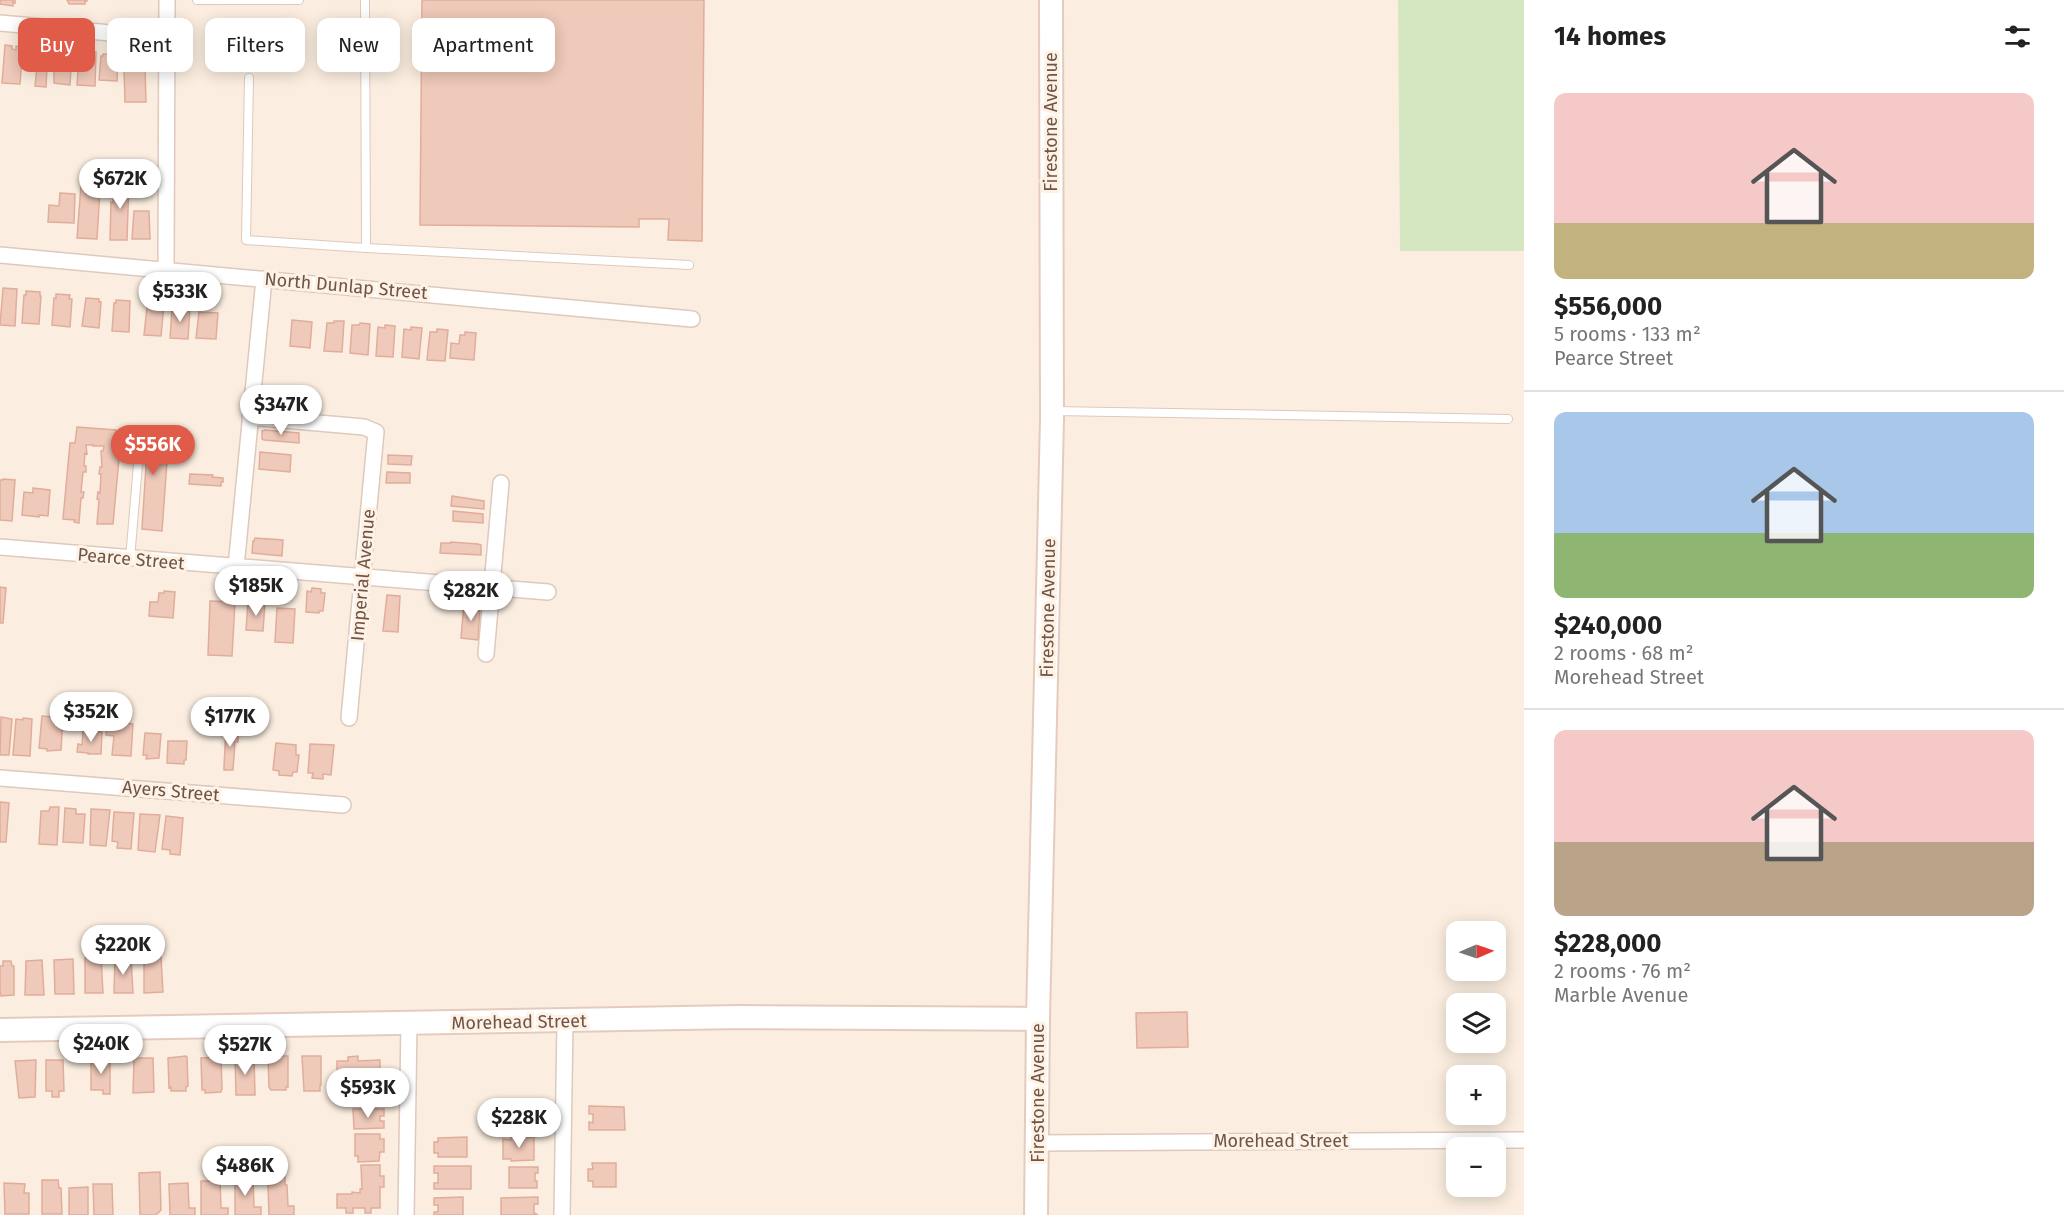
<!DOCTYPE html>
<meta charset="utf-8">
<style>
:root{--surface:#fff;--page:#f6f6f6;--text:#222;--muted:#767676;--line:#e0e0e0;--accent:#e15b49}
body{margin:0;font-family:"Fira Sans",sans-serif;background:var(--page);color:var(--text);height:100vh;display:flex;flex-direction:column;font-size:22px;white-space:nowrap}
*{box-sizing:border-box;margin:0}
p{font-size:20px;color:var(--muted)}
.icon{flex:none;width:33px;height:33px;fill:none;stroke:currentColor;stroke-width:2;stroke-linecap:round;stroke-linejoin:round}
.map{position:relative;flex:1;overflow:hidden}
.side{display:flex;flex-direction:column;background:var(--surface);width:540px}
.side>*{flex:none}
.banner{position:absolute;left:18px;top:18px;width:570px;height:54px;display:flex;gap:12px}
.needle{width:39px;rotate:88deg}
.buttons{position:absolute;left:1446px;top:921px;display:grid;gap:12px}
.buttons a{display:grid;place-items:center;width:60px;height:60px;border-radius:12px;background:var(--surface);box-shadow:0 3px 15px #0003;font-size:30px}
.price{position:absolute;translate:-50% -51px;padding:0 14px;border-radius:21px;background:#fff;color:#222;font-size:20px;line-height:39px;filter:drop-shadow(0 2px 3px #0008)}
.price::after{content:'';position:absolute;left:50%;top:36px;width:18px;height:14px;margin-left:-9px;background:inherit;clip-path:polygon(0 0,100% 0,50% 100%)}
.price.current{background:var(--accent);color:#fff}
ul{padding:0;list-style:none}
li{display:grid;align-content:center;gap:12px;height:318px;padding:0 30px}
li+li{border-top:2px solid var(--line)}
li span{display:grid;place-items:center;height:186px;border-radius:12px;color:#555}
li>.icon{margin-inline-start:auto}
span .icon{width:108px;height:108px;fill:#fffc;stroke-width:1}
li b{font-size:26px}
h2{display:flex;justify-content:space-between;align-items:center;height:72px;padding:0 30px;font-size:26px}
.tag{padding:0 21px;border-radius:12px;background:var(--surface);box-shadow:0 3px 15px #0003;font-size:21px;line-height:54px}
.tag.current{background:var(--accent);color:#fff}
main{display:flex;flex:1;min-height:0}
.map>svg:first-child{display:block}
.green{fill:#d4e7c0}
.building{fill:#efc9b9;stroke:#e1ad9a;stroke-width:1.5}
.lines{fill:none;stroke-linecap:round;stroke-linejoin:round}
.lane-casing{stroke:#dec9bc;stroke-width:10}
.street-casing{stroke:#dec9bc;stroke-width:18}
.secondary-casing{stroke:#e5cbbd;stroke-width:26}
.lane{stroke:#fff;stroke-width:8}
.street{stroke:#fff;stroke-width:15}
.secondary{stroke:#fff;stroke-width:22}
.labels{text-anchor:middle;dominant-baseline:central;stroke-width:6;stroke-linejoin:round;paint-order:stroke}
.street-label{font-size:18px;fill:#705349;stroke:#fef2e5}
</style>
<main>
<div class="map">
<svg width="1524" height="1215" viewBox="0 0 1524 1215">
<rect width="100%" height="100%" fill="#fbeee0"/>
<path class="green" d="M1398,0H1524V251H1400Z"/>
<path class="building" d="M0,0H15V3L13,2V6L0,4Z
M67,0H87V1H85V4H69Z
M422,0H704L702,241L668,240L669,219H639V227L420,225Z
M5,45L12,46V49L16,50V46L23,47L20,84L2,83Z
M39,47L48,48L46,87L35,86Z
M57,51L72,52L70,85L54,83V63H55Z
M78,51L96,52L95,86L77,85L78,71H75Z
M103,54H116V57H118L117,81L99,80L101,56H103Z
M133,66H140V69L145,68L146,102H125L124,69L134,68Z
M115,178L129,179L127,240H110L111,202L113,203Z
M81,185H93L92,189H100L97,239L77,238Z
M60,193L75,194L74,223L48,222L49,205L59,206Z
M134,211H149L150,239H132Z
M3,288L17,289L15,326L0,325Z
M26,291L40,292V296H41L39,324L22,323L24,295H26Z
M56,294L70,295L69,299H72L70,327L52,325L54,298H56Z
M86,298L99,299V302H101L99,328L82,326Z
M116,300L130,301L129,332L112,331L114,303H116Z
M154,304L164,305L161,336L144,335L147,307L153,308Z
M179,307L190,308L188,339L170,338L172,309L179,310Z
M199,312L218,313L216,339L196,338Z
M292,320L312,322L310,348L290,346Z
M334,321H344L342,352L324,351L327,323H334Z
M360,323L370,324L368,355L350,353L352,325H359Z
M385,325L395,326L393,357L376,356L378,327L385,328Z
M411,327L422,328L419,359L402,357L404,329L411,330Z
M437,329L448,330L445,361L427,360L430,332H437Z
M465,332L476,333L474,360L450,358L451,343L459,344L460,335H465Z
M77,427L116,430L115,446L120,448L113,524H97L99,500L97,499L98,492L100,493L101,474H99L100,467H102L101,451H103L104,446H93V445H86L87,454L85,453L84,466H86V472H83L81,492H84L83,498H81L79,523L74,522L75,520L63,519L70,443H75Z
M136,429L166,431L164,448H168L162,531L142,529L147,450L134,449Z
M265,430L299,433V443L264,440L262,439V431Z
M260,452L291,455L290,472L259,469Z
M388,455L412,456L411,465L388,464Z
M387,472L410,473V483H386Z
M190,474L213,475L212,477L223,478V482H221V486L189,484Z
M3,479L15,480L12,521L0,520V480H3Z
M33,488L50,490L48,516L39,515V517L22,515L24,492L33,493Z
M452,496L484,501V509L451,506Z
M453,511L483,514V523L453,521Z
M255,538L283,540L282,556L252,553L253,541H254Z
M451,542L478,544L481,545V555L440,553L441,543H451Z
M0,587L6,588L3,623H0Z
M312,588L321,589V593H325L323,611H319V613L306,612L307,591L311,592Z
M164,591L175,592L173,618L149,616L150,602H158L159,593H164Z
M387,595L400,596L398,632L383,631Z
M210,601L235,602L232,656L208,655Z
M248,602L265,603L263,631L246,630Z
M464,603L474,604V607H480L478,640L461,638Z
M277,608L295,609L293,643L275,642Z
M42,716L63,718L61,750L47,751V749L39,748Z
M1,717L12,719L9,755H0Z
M23,718L32,719L30,756L13,755L16,719L23,720Z
M107,721L133,724L131,756L112,755L114,736L106,735Z
M88,729H91V731L102,732L101,754H88V753L77,752L78,744L82,745L83,731H88Z
M226,729L238,730V742H235L233,770H224V766Z
M145,733L161,734L159,758L146,759L147,755H143Z
M168,741H187L186,760H184V764L167,763Z
M276,743L296,745V755H299L297,772H293L292,776L279,775V771L273,770Z
M310,744L334,745L331,775L323,774V779L312,778L313,773H308Z
M0,802L9,803L6,842H0Z
M50,807H59L57,845L39,844L41,811H49Z
M65,808L76,809V814H85L83,843L63,842Z
M91,809L110,810L106,846L90,845Z
M114,812L134,813L131,849L117,848L118,842L112,841Z
M140,814L160,815L155,852L138,850Z
M166,816L183,818L180,855L170,854V850L162,849Z
M101,957L103,993H85V958Z
M144,957H161L163,992L144,993Z
M131,958L133,993H114L115,959Z
M73,959L74,994H55L54,960Z
M42,960L44,995H25L26,961Z
M3,961H11L12,966H14V995L1,996L0,991V966H3Z
M1187,1012L1188,1047L1137,1048L1136,1013Z
M186,1056L187,1057L188,1086L186,1087V1091H171V1087L169,1088L168,1058Z
M254,1056L255,1095H236L235,1057Z
M268,1056H288V1087H286V1090H271L269,1087Z
M302,1056H321V1085H320V1091H304Z
M358,1056V1061L380,1060V1070H384V1077H380V1088H384V1095H380V1103H365L364,1088L365,1081L337,1079V1061H348V1057Z
M221,1057L222,1089L221,1092L205,1093V1090H202L201,1058Z
M134,1058H153L154,1092L133,1093Z
M91,1059H110V1094H103V1090H91Z
M36,1060L35,1097L19,1098L15,1061Z
M46,1060H63L64,1091H59V1097H52V1091H46Z
M589,1106L624,1107L625,1130H589V1122L593,1123V1114H589Z
M353,1109H384V1116H380V1121H384V1128L354,1129Z
M355,1134H380V1139H384V1152H380L379,1161L358,1162V1156H355Z
M467,1137V1157H438V1153H434V1142H438V1138Z
M511,1137H534V1160L511,1161V1159H503V1139L511,1140Z
M592,1163H616V1187H593V1181H588V1169H593Z
M361,1165H380V1176H384V1187H380V1208H371V1213H365V1208H353V1213H346V1208H337V1194H352V1192L360,1193V1189H362Z
M434,1166H471V1189H434V1183H438V1173H434Z
M509,1167H538V1173H535V1181H537V1188H509Z
M160,1172L161,1210L156,1215H140L139,1173Z
M239,1172H247V1181H253L254,1207H261V1215H235V1187L236,1181H239Z
M273,1172H282V1177H285V1185H287L288,1206H294V1215H269L268,1185H270V1177H273Z
M42,1180H58L59,1188H61L62,1214H42Z
M201,1181H220L221,1208H228V1215H201Z
M4,1183L25,1184L24,1193H29V1214H5Z
M188,1183L189,1208H195V1215H170L169,1184Z
M93,1184H112L113,1215H94Z
M88,1187V1215H69V1188Z
M463,1197V1215H434V1212H438V1205H434V1198Z
M538,1197V1204H534V1213L538,1215H501V1198Z"/>
<g class="lines">
<g class="lane-casing">
<path id="lane" d="M197,0H299
M365,0L366,248L689,265
M249,78L246,240L366,248
M1054,411L1508,419
M130,559L138,464"/>
</g>
<g class="street-casing">
<path id="street" d="M0,23L166,38
M0,255L692,319
M166,270L167,0
M250,417L364,427L376,432L349,718
M0,547L548,592
M236,567L264,279
M486,654L501,483
M0,778L343,805
M1037,1143L1524,1140
M406,1215L409,1023
M562,1215L565,1021"/>
</g>
<g class="secondary-casing">
<path id="secondary" d="M0,1030L740,1017L1038,1019
M1036,1215L1038,1019L1052,419L1051,0"/>
</g>
<use href="#lane" class="lane"/>
<use href="#street" class="street"/>
<use href="#secondary" class="secondary"/>
</g>
<g class="labels">
<g class="street-label">
<text transform="translate(1051 122) rotate(-90)">Firestone Avenue</text>
<text transform="translate(346 286) rotate(5)">North Dunlap Street</text>
<text transform="translate(131 559) rotate(5)">Pearce Street</text>
<text transform="translate(363 575) rotate(-85)">Imperial Avenue</text>
<text transform="translate(1048 608) rotate(-89)">Firestone Avenue</text>
<text transform="translate(171 791) rotate(5)">Ayers Street</text>
<text transform="translate(519 1022) rotate(-1)">Morehead Street</text>
<text transform="translate(1038 1093) rotate(-90)">Firestone Avenue</text>
<text x="1281" y="1141">Morehead Street</text>
</g>
</g>
</svg>
<div class="buttons">
<a><svg class="needle" viewBox="-14 -14 28 28"><path d="M0-13l5 13h-10z" fill="#e53935"/><path d="M0 13l5-13h-10z" fill="#767676"/></svg></a>
<a><svg class="icon" aria-label="layers" viewBox="0 0 24 24"><path d="M12 4l9 5-9 5-9-5zM3 14l9 5 9-5"/></svg></a>
<a>+</a>
<a>−</a>
</div>
<b class="price" style="left:120px;top:210px">$672K</b>
<b class="price" style="left:180px;top:323px">$533K</b>
<b class="price" style="left:281px;top:436px">$347K</b>
<b class="price current" style="left:153px;top:476px">$556K</b>
<b class="price" style="left:256px;top:617px">$185K</b>
<b class="price" style="left:471px;top:622px">$282K</b>
<b class="price" style="left:91px;top:743px">$352K</b>
<b class="price" style="left:230px;top:748px">$177K</b>
<b class="price" style="left:123px;top:976px">$220K</b>
<b class="price" style="left:101px;top:1075px">$240K</b>
<b class="price" style="left:245px;top:1076px">$527K</b>
<b class="price" style="left:368px;top:1119px">$593K</b>
<b class="price" style="left:519px;top:1149px">$228K</b>
<b class="price" style="left:245px;top:1197px">$486K</b>
<div class="banner">
<a class="tag current">Buy</a>
<a class="tag">Rent</a>
<a class="tag">Filters</a>
<a class="tag">New</a>
<a class="tag">Apartment</a>
</div>
</div>
<section class="side">
<h2>14 homes<svg class="icon" aria-label="filters" viewBox="0 0 24 24"><path d="M4 7h16M4 17h16"/><circle cx="9" cy="7" r="2"/><circle cx="15" cy="17" r="2"/></svg></h2>
<ul>
<li><span style="background:linear-gradient(#f6c9c9 70%,#c2b280 0)"><svg class="icon" aria-label="home" viewBox="0 0 24 24"><path d="M3 11l9-7 9 7M6 9v11h12V9"/></svg></span><div><b>$556,000</b><p>5 rooms · 133 m²</p><p>Pearce Street</p></div></li>
<li><span style="background:linear-gradient(#a9c7e8 65%,#8fb573 0)"><svg class="icon" aria-label="home" viewBox="0 0 24 24"><path d="M3 11l9-7 9 7M6 9v11h12V9"/></svg></span><div><b>$240,000</b><p>2 rooms · 68 m²</p><p>Morehead Street</p></div></li>
<li><span style="background:linear-gradient(#f6c9c9 60%,#b9a48a 0)"><svg class="icon" aria-label="home" viewBox="0 0 24 24"><path d="M3 11l9-7 9 7M6 9v11h12V9"/></svg></span><div><b>$228,000</b><p>2 rooms · 76 m²</p><p>Marble Avenue</p></div></li>
</ul>
</section>
</main>
